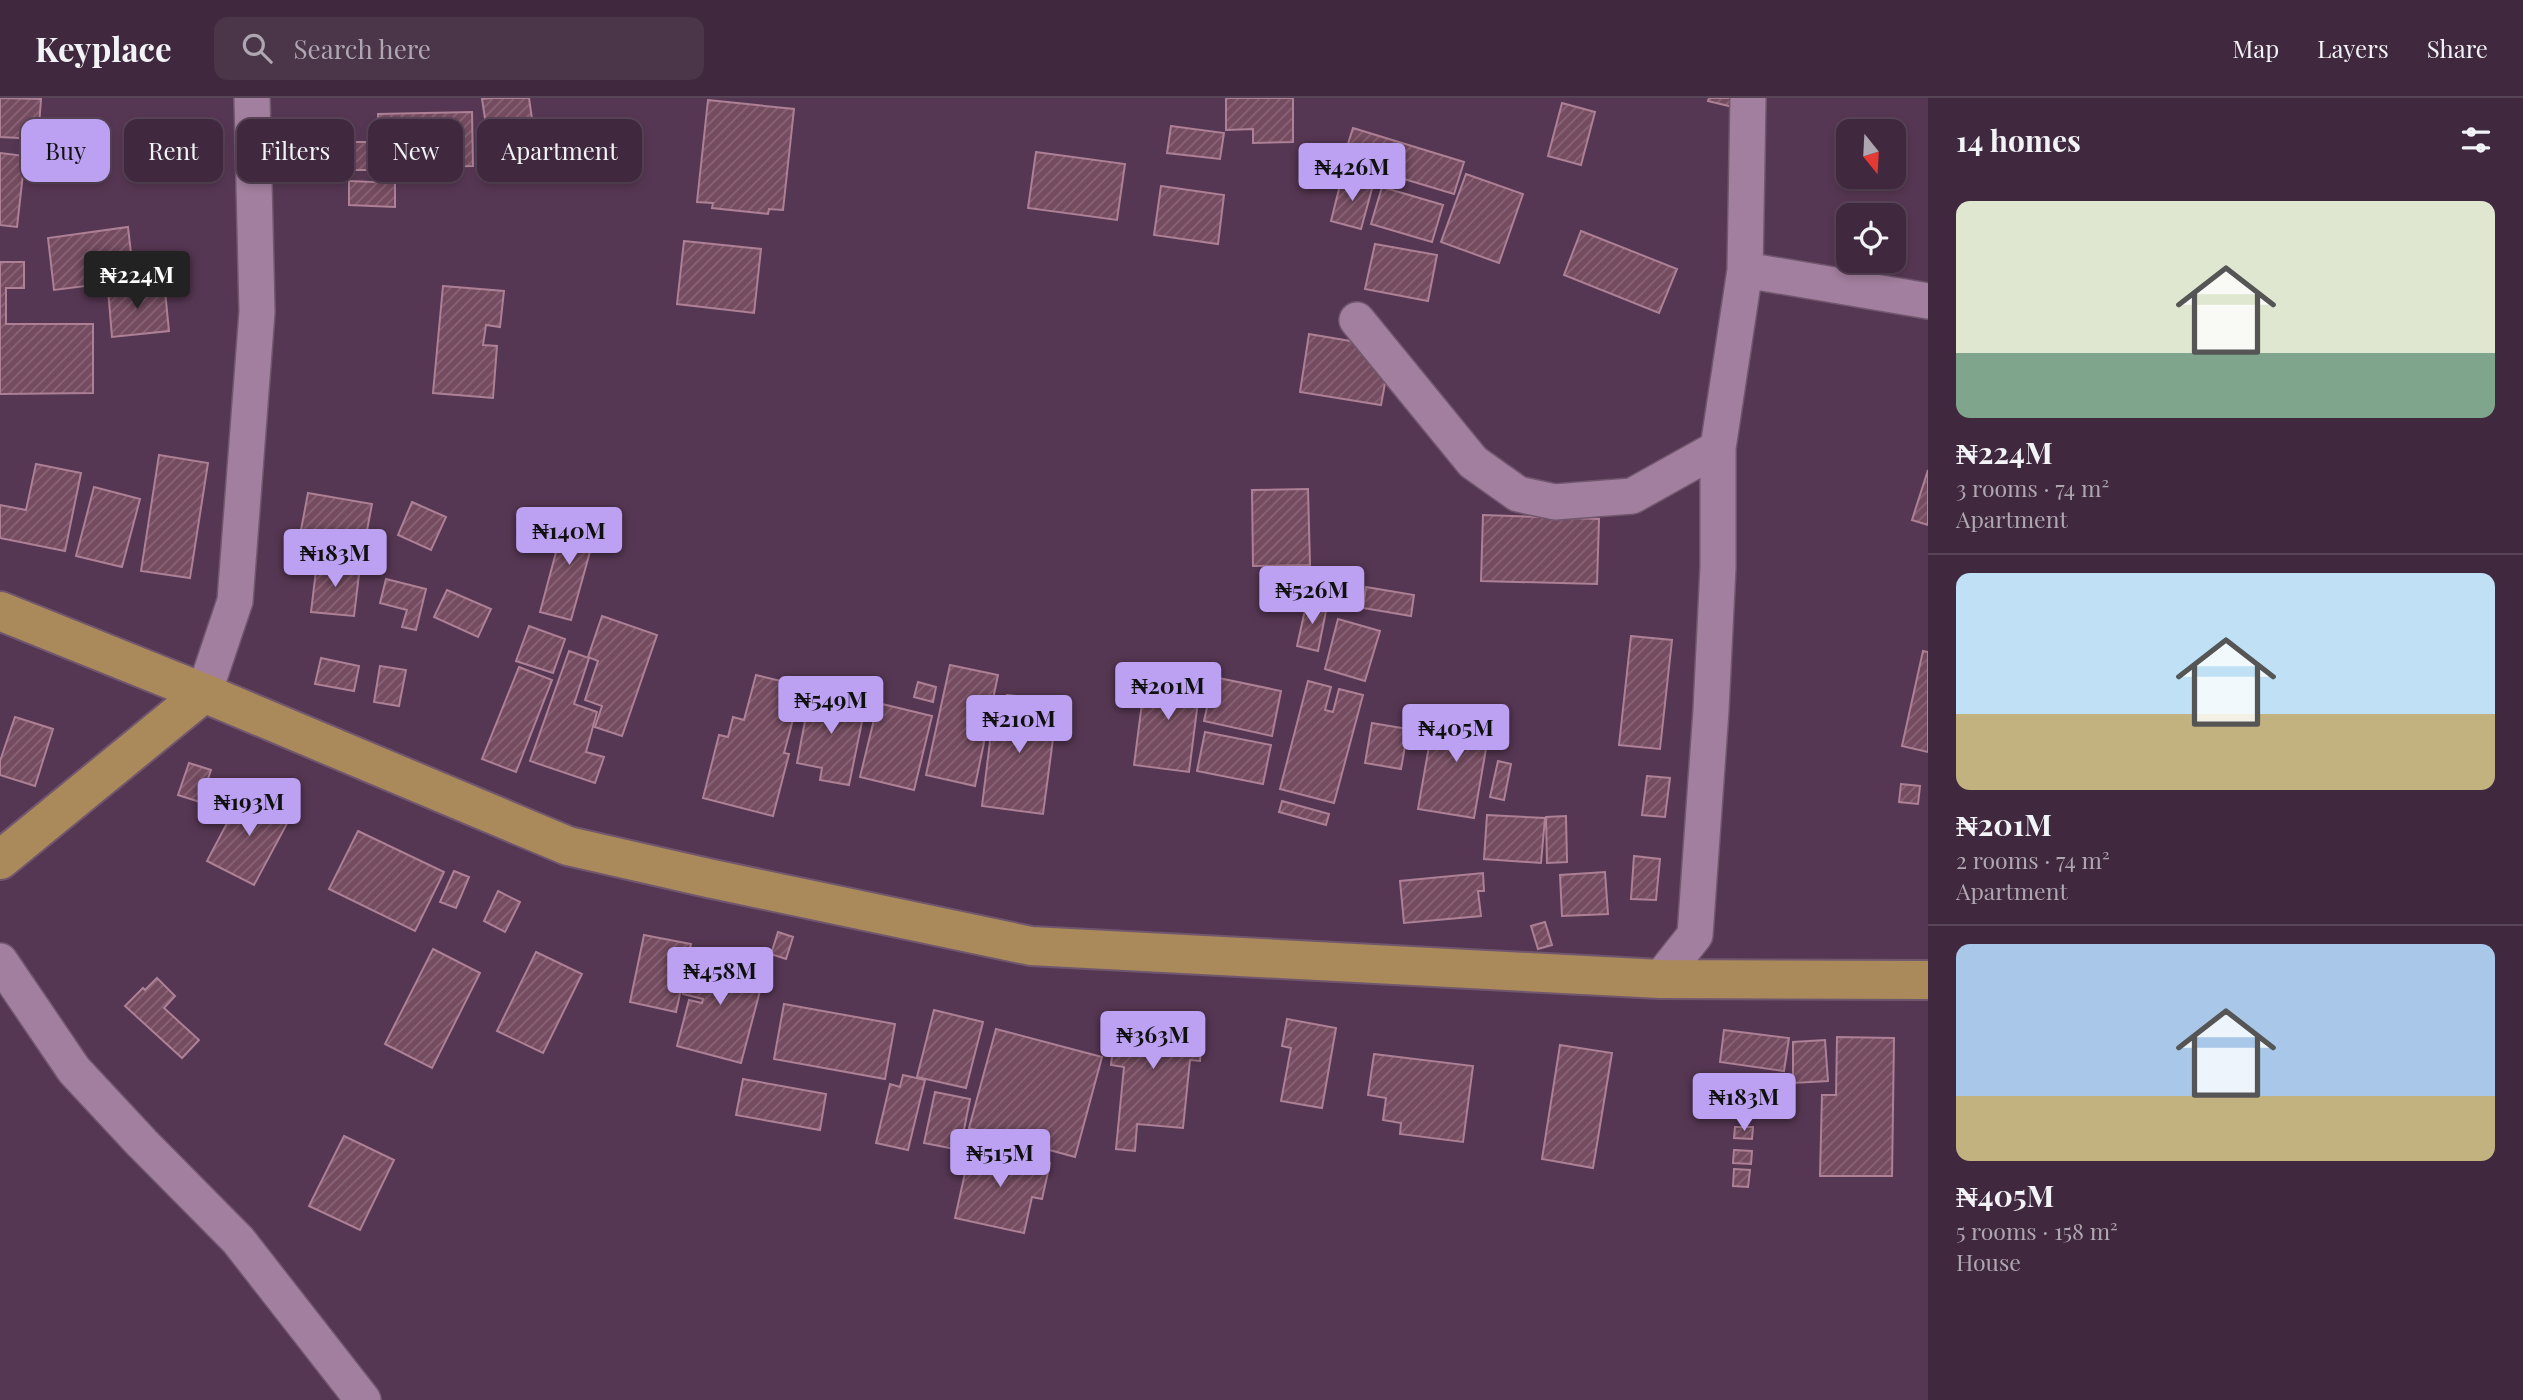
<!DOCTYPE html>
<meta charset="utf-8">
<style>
:root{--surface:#40293e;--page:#4b3549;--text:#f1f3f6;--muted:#aea6b0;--line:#594558;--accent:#bca0f2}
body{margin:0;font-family:"Playfair Display",serif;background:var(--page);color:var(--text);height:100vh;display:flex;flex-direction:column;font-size:26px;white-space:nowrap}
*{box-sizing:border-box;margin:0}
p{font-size:23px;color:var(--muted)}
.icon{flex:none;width:38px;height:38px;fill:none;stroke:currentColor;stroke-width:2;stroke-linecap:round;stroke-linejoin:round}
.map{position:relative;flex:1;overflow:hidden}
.side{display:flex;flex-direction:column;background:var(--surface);width:595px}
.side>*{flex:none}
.guide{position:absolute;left:21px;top:21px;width:665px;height:63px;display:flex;gap:14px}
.needle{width:46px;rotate:162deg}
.fabs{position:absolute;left:1836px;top:21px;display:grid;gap:14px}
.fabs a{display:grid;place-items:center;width:70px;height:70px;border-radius:14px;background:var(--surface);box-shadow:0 4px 10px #0003,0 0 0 2px var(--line);font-size:35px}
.price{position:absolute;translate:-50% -60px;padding:0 16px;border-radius:7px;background:var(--accent);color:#111;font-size:23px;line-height:46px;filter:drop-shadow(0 2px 4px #0008)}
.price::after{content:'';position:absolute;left:50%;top:42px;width:21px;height:16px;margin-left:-10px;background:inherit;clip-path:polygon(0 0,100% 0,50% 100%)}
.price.selected{background:#222;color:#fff}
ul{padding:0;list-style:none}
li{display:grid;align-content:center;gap:14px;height:371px;padding:0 28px}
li+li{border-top:2px solid var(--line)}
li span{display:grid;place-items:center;height:217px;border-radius:14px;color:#555}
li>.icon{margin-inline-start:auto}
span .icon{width:126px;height:126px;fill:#fffc;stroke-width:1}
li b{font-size:30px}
h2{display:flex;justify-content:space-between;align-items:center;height:84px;padding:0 28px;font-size:30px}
.pill{padding:0 24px;border-radius:14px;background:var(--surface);box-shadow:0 4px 10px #0003,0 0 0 2px var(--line);font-size:24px;line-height:63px}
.pill.selected{background:var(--accent);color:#111}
header{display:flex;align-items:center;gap:42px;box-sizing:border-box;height:98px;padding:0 35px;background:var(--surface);border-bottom:2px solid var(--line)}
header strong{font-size:33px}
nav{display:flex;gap:38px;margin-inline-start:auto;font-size:24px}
.search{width:490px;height:63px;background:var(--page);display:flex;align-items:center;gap:18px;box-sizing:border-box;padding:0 24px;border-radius:14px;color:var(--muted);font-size:26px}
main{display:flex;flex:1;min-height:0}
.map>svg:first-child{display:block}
.building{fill:url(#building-hatch);stroke:#ad8095;stroke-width:2}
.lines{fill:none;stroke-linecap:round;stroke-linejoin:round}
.minor-casing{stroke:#71576e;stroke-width:38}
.major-casing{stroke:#71576e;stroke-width:42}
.minor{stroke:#a27f9e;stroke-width:35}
.major{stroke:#aa895b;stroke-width:38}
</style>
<header>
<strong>Keyplace</strong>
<div class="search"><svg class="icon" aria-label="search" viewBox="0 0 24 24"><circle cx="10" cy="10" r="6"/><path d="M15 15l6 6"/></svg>Search here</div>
<nav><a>Map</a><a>Layers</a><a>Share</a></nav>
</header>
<main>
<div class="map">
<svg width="1928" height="1302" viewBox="0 0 1928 1302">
<defs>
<pattern id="building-hatch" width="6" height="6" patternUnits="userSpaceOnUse" patternTransform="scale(1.75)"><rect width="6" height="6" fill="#744b5f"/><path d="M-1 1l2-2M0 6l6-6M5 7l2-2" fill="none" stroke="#896577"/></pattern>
</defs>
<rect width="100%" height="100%" fill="#563753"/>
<path class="building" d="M0,0L41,1L38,41L0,39Z
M493,0H529L532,21L486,27L482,1Z
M1226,0H1293V44L1253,45V31L1226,32Z
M1709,0H1735L1733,9L1708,3Z
M708,2L794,11L783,112L769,111L768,116L712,110L713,105L697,104Z
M1562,5L1595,14L1581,67L1548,58Z
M472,14L473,68L379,70L378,16Z
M1171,28L1224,35L1220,61L1167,55Z
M1353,30L1464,64L1454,96L1404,81L1402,87L1341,68Z
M346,44H372V72H346Z
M202,45V67L175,68L174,46Z
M1036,54L1125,66L1117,122L1028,110Z
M0,55L25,58L17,129L0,127Z
M1466,76L1523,96L1499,165L1441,144Z
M1342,79L1373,87L1361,131L1331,123Z
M349,83L395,85V109L349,107Z
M1161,88L1224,97L1218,146L1154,137Z
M1382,89L1443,107L1432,144L1371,126Z
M128,129L134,182L54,192L48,140Z
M1581,133L1677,171L1659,215L1564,177Z
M684,143L761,151L754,215L677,206Z
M1375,146L1437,157L1428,203L1365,191Z
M0,164H24V190H6V226H93V295L0,296Z
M149,187V194L165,193L169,233L112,239L108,191Z
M443,188L504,193L500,229L486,227L483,247L497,248L493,300L433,295Z
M1309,236L1374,247L1389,263L1381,307L1300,294Z
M159,357L208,365L190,480L141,473Z
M36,366L81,375L65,453L0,440V407L26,412Z
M1928,372V427L1912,422Z
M94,389L140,401L122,469L76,458Z
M1308,391L1310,467L1253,468L1252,392Z
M308,395L372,406L365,443L301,432Z
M412,404L446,419L431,452L398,437Z
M566,417L598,425L571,522L540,514Z
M1483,417L1599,421L1597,486L1481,483Z
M317,464L360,468L354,518L311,514Z
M386,481L426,491L416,532L402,529L407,512L380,505Z
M1366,489L1414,497L1411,518L1363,510Z
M447,492L491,511L478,539L434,519Z
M1307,503L1327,508L1318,553L1297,548Z
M602,518L657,537L622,638L595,629L602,608L585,602L598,563L588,559Z
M1338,521L1380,533L1365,583L1325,571Z
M529,528L565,541L553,575L516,563Z
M1631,538L1672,542L1660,651L1619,647Z
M569,553L589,560L574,606L597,614L586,654L604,659L595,685L530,663Z
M1923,553L1928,554V654L1902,648Z
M321,560L359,568L354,593L315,586Z
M950,567L998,577L975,688L926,677Z
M380,568L406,572L399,608L374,604Z
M519,569L552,582L516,674L482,661Z
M1146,574L1201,580L1189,674L1134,667Z
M756,577L802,588L784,655L789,656L773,718L703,700L719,637L728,639L733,619L744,622Z
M1214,579L1281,593L1272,638L1204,623Z
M1308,583L1331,589L1325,612L1333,614L1339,591L1363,597L1334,705L1280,691Z
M918,584L936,589L933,604L914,599Z
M811,592L860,601L858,612L864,614L849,687L820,682L822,670L797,665Z
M1007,597L1039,601L1038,608L1057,611L1043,716L982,708L995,603L1006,604Z
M878,605L932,618L914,692L860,679Z
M1452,609L1492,616L1474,720L1418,711L1432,631L1448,634Z
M15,619L53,631L35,688L0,677V663Z
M1372,625L1408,631L1401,671L1365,665Z
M1205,634L1271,647L1263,686L1197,673Z
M1498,663L1511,666L1504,702L1490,699Z
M189,665L211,672L200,704L178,697Z
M1647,678L1670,680L1665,719L1642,717Z
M1901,686L1920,688L1918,706L1899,704Z
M244,693L291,718L254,787L207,763Z
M1282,703L1329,716L1326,727L1279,714Z
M1487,717L1545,720L1541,765L1484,761Z
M1566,718L1567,764L1547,765L1546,719Z
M358,733L444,774L415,833L329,791Z
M1634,758L1660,761L1656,802L1631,801Z
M454,773L469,779L456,810L440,804Z
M1605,774L1608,816L1562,818L1560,777Z
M1483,775L1484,793H1478L1481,818L1404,825L1400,783Z
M498,793L520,804L505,834L484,823Z
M1545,824L1552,847L1538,851L1531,828Z
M778,834L793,839L786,861L771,856Z
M644,837L691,846L676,914L630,904Z
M433,851L480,875L432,970L385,946Z
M536,854L582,876L543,955L497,933Z
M694,855L765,874L741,965L677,948L689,902L702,905L703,901L683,896Z
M157,880L175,898L164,910L199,942L182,960L125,908L143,890L145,892Z
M784,906L895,926L885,981L774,961Z
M934,912L983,924L966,990L917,979Z
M1117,915L1203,924L1200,963L1190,962L1183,1030L1137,1026L1135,1053L1116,1051L1124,969L1111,967Z
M1287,921L1336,930L1322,1010L1281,1003L1291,950L1282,948Z
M996,931L1102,959L1075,1059L969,1030Z
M1724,932L1789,940L1784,973L1720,964Z
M1837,939L1894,940L1892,1078H1820L1822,997H1836Z
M1825,942L1828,983L1793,985V944Z
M1560,947L1612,955L1593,1070L1542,1061Z
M1374,956L1473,968L1463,1044L1400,1036L1401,1025L1383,1022L1386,1000L1368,997Z
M903,977L925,982L908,1052L876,1045L890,986L900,989Z
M743,981L826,996L820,1032L736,1017Z
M1742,984L1760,987L1758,999L1740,996Z
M935,994L970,1001L960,1052L924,1045Z
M1739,1007L1756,1008V1019L1738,1018Z
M1735,1029H1753L1752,1041L1734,1040Z
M344,1038L394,1062L360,1132L309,1108Z
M971,1048L1050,1065L1042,1101L1032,1099L1024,1135L955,1120Z
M1734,1052L1752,1053L1751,1066L1733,1065Z
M1734,1071L1750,1072L1748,1089L1733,1088Z"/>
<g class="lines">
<g class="minor-casing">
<path id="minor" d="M1745,172L1928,203
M1357,222L1473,364L1518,396L1555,404L1632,398L1718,350
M204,595L235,503L257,214L252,0
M0,863L74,972L142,1045L238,1142L363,1302
M1660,881L1695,837L1711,612L1718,469V350L1745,172L1748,0"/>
</g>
<g class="major-casing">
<path id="major" d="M0,513L204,595L568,748L708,780L1031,848L1660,881L1928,882
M0,762L204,595"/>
</g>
<use href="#minor" class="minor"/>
<use href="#major" class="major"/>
</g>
</svg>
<div class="fabs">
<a><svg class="needle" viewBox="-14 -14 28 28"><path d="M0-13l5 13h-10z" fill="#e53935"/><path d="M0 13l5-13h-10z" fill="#aea6b0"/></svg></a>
<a><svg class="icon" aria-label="locate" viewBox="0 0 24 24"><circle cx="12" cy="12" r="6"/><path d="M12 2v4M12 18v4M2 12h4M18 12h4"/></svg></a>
</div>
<b class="price" style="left:1352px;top:105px">₦426M</b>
<b class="price selected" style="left:137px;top:213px">₦224M</b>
<b class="price" style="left:569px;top:469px">₦140M</b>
<b class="price" style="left:335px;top:491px">₦183M</b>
<b class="price" style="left:1312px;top:528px">₦526M</b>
<b class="price" style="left:1168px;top:624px">₦201M</b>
<b class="price" style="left:831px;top:638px">₦549M</b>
<b class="price" style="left:1019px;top:657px">₦210M</b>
<b class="price" style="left:1456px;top:666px">₦405M</b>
<b class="price" style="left:249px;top:740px">₦193M</b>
<b class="price" style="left:720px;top:909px">₦458M</b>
<b class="price" style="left:1153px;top:973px">₦363M</b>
<b class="price" style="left:1744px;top:1035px">₦183M</b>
<b class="price" style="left:1000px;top:1091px">₦515M</b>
<div class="guide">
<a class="pill selected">Buy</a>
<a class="pill">Rent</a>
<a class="pill">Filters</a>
<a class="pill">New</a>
<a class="pill">Apartment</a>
</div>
</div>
<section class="side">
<h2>14 homes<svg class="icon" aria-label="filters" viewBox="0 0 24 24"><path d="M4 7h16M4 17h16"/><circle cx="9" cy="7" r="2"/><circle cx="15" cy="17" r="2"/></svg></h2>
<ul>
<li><span style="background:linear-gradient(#dfe7d0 70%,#7fa58c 0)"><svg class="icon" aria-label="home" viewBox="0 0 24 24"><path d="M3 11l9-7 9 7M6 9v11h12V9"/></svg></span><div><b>₦224M</b><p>3 rooms · 74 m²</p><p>Apartment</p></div></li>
<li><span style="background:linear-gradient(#bfe0f5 65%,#c2b280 0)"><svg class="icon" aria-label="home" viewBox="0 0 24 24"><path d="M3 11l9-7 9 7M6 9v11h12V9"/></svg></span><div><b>₦201M</b><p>2 rooms · 74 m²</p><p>Apartment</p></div></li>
<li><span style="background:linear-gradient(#a9c7e8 70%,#c2b280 0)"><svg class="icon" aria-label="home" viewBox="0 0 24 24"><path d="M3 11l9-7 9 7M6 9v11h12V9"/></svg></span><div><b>₦405M</b><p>5 rooms · 158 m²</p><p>House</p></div></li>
</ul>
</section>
</main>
